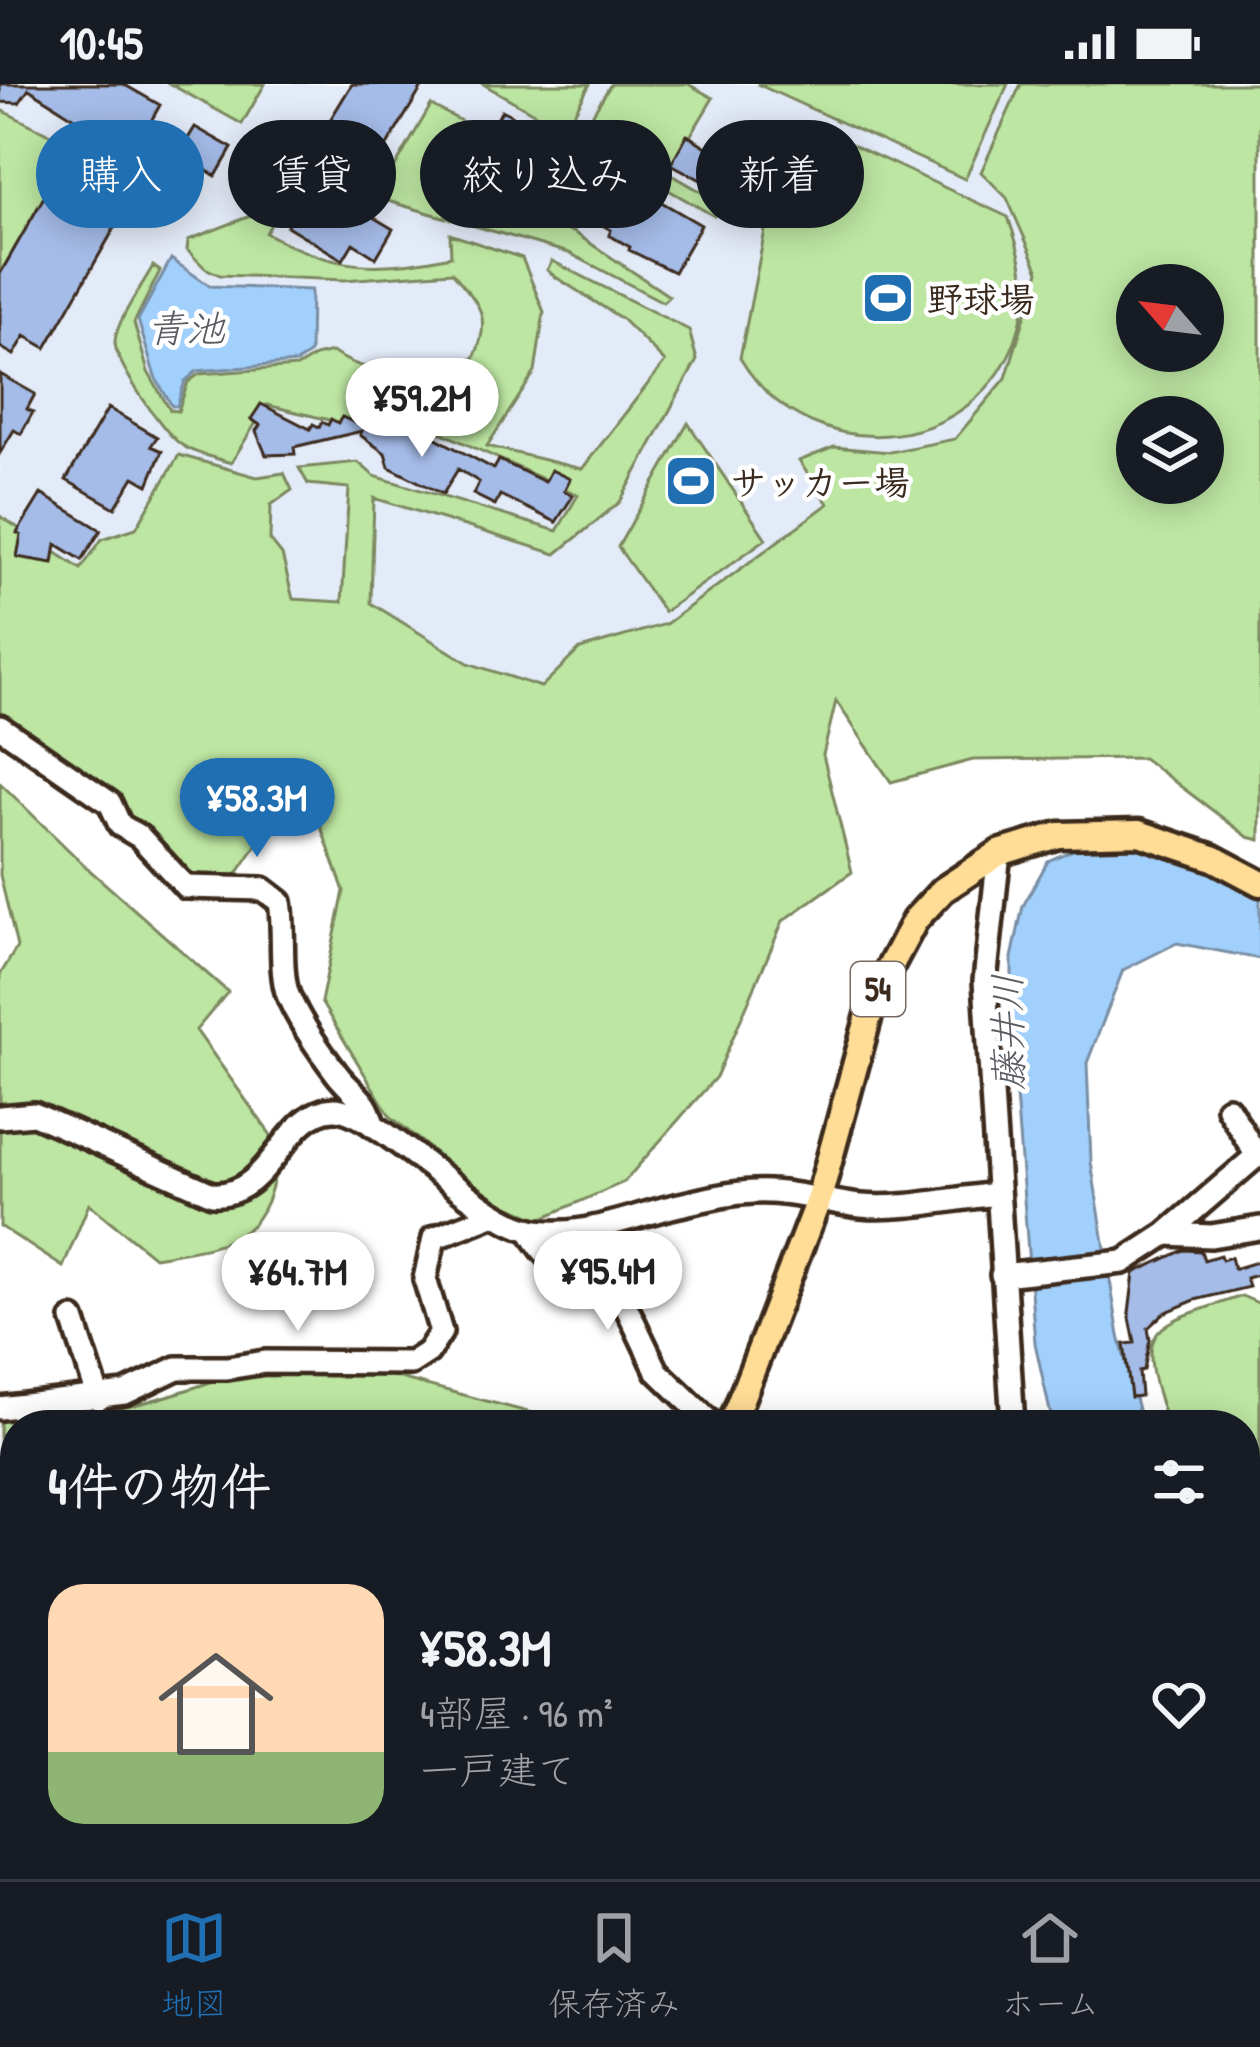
<!DOCTYPE html>
<html lang="ja">
<meta charset="utf-8">
<style>
:root{--surface:#171b24;--page:#242831;--text:#f1f3f6;--muted:#9ea1a6;--line:#363941;--accent:#1f6fb2}
body{margin:0;font-family:"Patrick Hand","Klee One",sans-serif;background:var(--page);color:var(--text);height:100vh;display:flex;flex-direction:column;font-size:45px;white-space:nowrap}
*{box-sizing:border-box;margin:0}
p{font-size:39px;color:var(--muted)}
.icon{flex:none;width:66px;height:66px;fill:none;stroke:currentColor;stroke-width:2;stroke-linecap:round;stroke-linejoin:round}
.map{position:relative;flex:1;overflow:hidden}
.panel{position:absolute;left:0px;top:1326px;width:1260px;height:471px;display:flex;flex-direction:column;background:var(--surface);border-radius:48px 48px 0 0;box-shadow:0 6px 30px #0003}
.panel>*{flex:none}
.top-card{position:absolute;left:36px;top:36px;width:1188px;height:108px;display:flex;gap:24px}
.needle{width:78px;rotate:298deg}
.buttons{position:absolute;left:1116px;top:180px;display:grid;gap:24px}
.buttons a{display:grid;place-items:center;width:108px;height:108px;border-radius:50%;background:var(--surface);box-shadow:0 6px 30px #0003;font-size:60px}
.price{position:absolute;translate:-50% -102px;padding:0 27px;border-radius:42px;background:#fff;color:#222;font-size:39px;line-height:78px;filter:drop-shadow(0 3px 6px #0008)}
.price::after{content:'';position:absolute;left:50%;top:72px;width:36px;height:27px;margin-left:-18px;background:inherit;clip-path:polygon(0 0,100% 0,50% 100%)}
.price.on{background:var(--accent);color:#fff}
ul{padding:0;list-style:none}
li{display:flex;align-items:center;gap:36px;height:300px;padding:0 48px}
li+li{border-top:3px solid var(--line)}
li span{display:grid;place-items:center;flex:none;width:336px;height:240px;border-radius:36px;color:#555}
li>.icon{margin-inline-start:auto}
span .icon{width:144px;height:144px;fill:#fffc;stroke-width:1}
li b{font-size:51px}
h2{display:flex;justify-content:space-between;align-items:center;height:144px;padding:0 48px;font-size:51px}
.chip{padding:0 42px;border-radius:54px;background:var(--surface);box-shadow:0 6px 30px #0003;font-size:42px;line-height:108px}
.chip.on{background:var(--accent);color:#fff}
.status{display:flex;justify-content:space-between;align-items:center;height:84px;padding:0 60px;background:var(--surface);direction:ltr}
.status svg{height:33px;fill:currentColor}
.tabs{display:flex;justify-content:space-around;align-items:center;height:168px;border-top:3px solid var(--line);background:var(--surface);font-size:33px;color:var(--muted)}
.tabs a{display:grid;justify-items:center;gap:6px}
.tabs .on{color:var(--accent)}
.map>svg:first-child{display:block}
.built{fill:#e4ebf8}
.green{fill:#bde6a2;stroke:#7c8860;stroke-width:3;fill-rule:evenodd}
.water{fill:#a2d0fd;stroke:#798ea4;stroke-width:3}
.building{fill:#a5bce9;stroke:#3b2a1e;stroke-width:3}
.lines{fill:none;stroke-linecap:round;stroke-linejoin:round}
.minor-casing{stroke:#3b2a1e;stroke-width:30}
.major-casing{stroke:#3b2a1e;stroke-width:33}
.minor{stroke:#fff;stroke-width:21}
.major{stroke:#ffdd96;stroke-width:24}
.labels{text-anchor:middle;dominant-baseline:central;stroke-width:9;stroke-linejoin:round;paint-order:stroke}
.shield{fill:#fff;stroke:#766a62;stroke-width:3}
.shield-label{font-size:33px;font-weight:bold;fill:#3b2a1e}
.poi-label{font-size:36px;font-weight:bold;fill:#3b2a1e;stroke:#fff;text-anchor:start}
.water-label{font-size:39px;font-style:italic;fill:#5a5c61;stroke:#fff}
</style>
<div class="status"><b>10:45</b><svg viewBox="0 0 49 12"><path d="M0 12V9h3v3zM5 12V6h3v6zM10 12V3h3v9zM15 12V0h3v12zM26 1h20v11H26zM47 4h2v5h-2z"/></svg></div>
<div class="map">
<svg width="1260" height="1795" viewBox="0 0 1260 1795">
<rect width="100%" height="100%" fill="#fff"/>
<filter id="ink" filterUnits="userSpaceOnUse"><feTurbulence type="fractalNoise" baseFrequency=".00833" numOctaves="2"/><feDisplacementMap in="SourceGraphic" scale="24" xChannelSelector="R" yChannelSelector="G"/><feConvolveMatrix kernelMatrix="1 2 1 2 8 2 1 2 1" color-interpolation-filters="sRGB"/></filter>
<g filter="url(#ink)">
<path class="built" d="M0,0H1038L1049,188L1023,292L962,360L556,614L0,477Z"/>
<path class="green" d="M170,0H265L242,40Z
M483,0H590L572,33L717,117L714,132Z
M611,0H688L713,14L671,84L589,36Z
M757,0H1008L965,95Z
M1021,0H1260V756L1248,753L1143,674L973,676L891,698L836,617L823,671L852,788L783,837L716,993L624,1098L540,1135L491,1115L390,1032L321,918L344,807L317,732L264,750L230,800L190,789L134,739L0,642V432L81,485L102,455L136,444L179,371L257,393L284,389L292,406L271,421L270,456L282,471L293,515L342,518L349,404L308,400L299,384L358,378L374,392L557,447L578,411L405,332L350,341L267,321L231,379C214,373 193,370 179,359C162,346 114,278 115,257C116,238 143,200 153,182L160,187L134,239L148,288L170,326L178,327L188,298L199,290L297,283L315,272L332,268C379,298 424,290 474,274C493,232 479,220 452,188L344,196L220,191L205,184L187,166L188,156L263,127L275,133L266,149C332,186 378,188 451,172L450,150L522,174L544,228L535,288L487,362L582,385L665,278L622,235L554,192L547,186L552,177L689,246L697,276L620,418L556,470L374,414L371,519L468,579L541,603L580,565L666,540L828,420L799,377L834,363L890,368L955,355L1006,294L1039,187L1007,114L981,88ZM1137,201H1203V267H1137ZM1137,333H1203V399H1137Z
M431,21L476,45L453,86L526,128L575,149L669,212L663,218L569,169L377,114Z
M1,26L73,62L0,190V28Z
M821,46L1008,133C1019,164 1029,198 1022,232C994,372 810,393 740,274L781,65Z
M688,339L766,455L664,528L618,463Z
M0,699L86,783L228,908L196,946L280,1064C266,1157 240,1159 154,1173L89,1120L63,1183L0,1142V891L17,863L0,791Z
M1242,1212L1260,1220V1739L1245,1736V1601L1253,1587L1245,1563V1341H1168C1132,1238 1151,1243 1242,1212Z
M238,1288L385,1290L539,1331L561,1341H15V1398L0,1402V1336C80,1340 164,1316 238,1288Z
M0,1736L15,1748V1782H208L198,1795H0Z"/>
<path class="water" d="M171,175L210,202L311,206L310,269L296,279L197,287L185,297L177,322H172L155,293L138,236Z
M1095,756C1156,764 1207,779 1260,810V875L1177,859L1123,886L1087,979L1091,1078L1119,1252L1142,1341H1053L1035,1259L1012,959V874L1023,822L1048,777Z
M591,1782H945L843,1795H579Z"/>
<path class="building" d="M0,0H123L160,21L138,60L154,68L149,78L132,70L116,99L134,110L46,264L25,252L14,271L0,263V190L68,71L83,80L100,50L29,5L19,19L0,18Z
M352,0H424L361,105L328,85L325,91L310,82L314,76L308,72Z
M502,26L638,104L642,98L662,110L658,116L701,141L674,188L629,166L630,163L609,151L611,146L549,111L566,82L494,41Z
M195,43L232,64L216,92L184,74L187,70L181,66Z
M687,51L715,68L719,59L733,67L714,103L671,80Z
M489,70L546,104L530,130L513,120L515,117L492,106L497,95L480,86Z
M305,111L352,139L356,132L364,137L368,130L393,145L376,174L353,159L343,176L287,142Z
M0,290L35,310L27,325L33,328L21,350L14,346L0,369Z
M261,320L310,345L313,340L319,343L322,338L328,341L331,335L338,339L342,333L364,343L365,340L371,343L377,333L392,342L397,333L494,385L499,376L545,398L551,386L570,395L564,407L573,412L556,438L500,411L495,421L473,410L479,398L458,385L443,410L389,383L385,369L360,351L362,347L294,363L295,370L266,371L256,347L260,341L251,335Z
M108,324L157,353L151,362L162,367L148,401L134,393L115,424L66,396Z
M41,410L101,446L82,476L56,460L53,479L17,473L21,451L17,449Z
M1184,1166L1201,1167L1204,1176L1220,1171L1222,1176L1231,1173L1234,1185L1260,1177V1190L1246,1194L1249,1203L1195,1216L1164,1229L1148,1244L1150,1256L1144,1286L1139,1287L1141,1312L1131,1313L1124,1260L1135,1259L1129,1229L1134,1189Z"/>
<g class="lines">
<g class="minor-casing">
<path id="minor" d="M0,643L110,719L120,741L140,753L186,803L263,805L280,818C285,845 279,887 288,911C299,938 319,966 337,990C353,1011 368,1014 373,1042
M999,769L985,897L1013,1341
M1228,1024L1257,1072
M0,1033L34,1030L212,1110C272,1114 283,1027 334,1025C374,1024 472,1130 527,1145C574,1157 626,1134 671,1123C703,1116 737,1106 770,1108C801,1109 830,1119 861,1122C902,1126 956,1114 998,1110
M529,1145C553,1190 581,1194 623,1216L657,1287L713,1341
M1166,1150L1211,1152L1260,1144
M1002,1191L1123,1178L1166,1150L1260,1069
M73,1235L99,1315
M0,1324L125,1309L177,1284H227L265,1278L411,1279L428,1268L441,1248L425,1195L434,1154L495,1130
M1245,1777L1260,1766
M256,1795L271,1782
M340,1795L359,1782
M406,1795L418,1782
M946,1795L947,1782
M1219,1795L1237,1782"/>
</g>
<g class="major-casing">
<path id="major" d="M731,1341L819,1114L874,913L915,836L943,806L999,769L1059,751L1139,749L1213,774L1260,799
M518,1795L524,1782"/>
</g>
<use href="#minor" class="minor"/>
<use href="#major" class="major"/>
</g>
</g>
<defs>
<g id="stadium-square" transform="scale(2.7)"><rect x="-9" y="-9" width="18" height="18" rx="4" fill="#1f6fb2" stroke="#fff"/><path d="M0-5a6.5 5 0 1 0 0 10a6.5 5 0 1 0 0-10ZM-3.5-1.8h7v3.6h-7Z" fill="#fff"/></g>
</defs>
<g fill-rule="evenodd">
<use href="#stadium-square" x="888" y="214"/>
<use href="#stadium-square" x="691" y="397"/>
</g>
<g class="labels">
<rect class="shield" x="851" y="878" width="54" height="54" rx="9"/>
<g class="shield-label">
<text x="878" y="905">54</text>
</g>
<g class="poi-label">
<text x="927" y="214">野球場</text>
<text x="730" y="397">サッカー場</text>
</g>
<g class="water-label">
<text x="186" y="243">青池</text>
<text transform="translate(1007 948) rotate(-91)">藤井川</text>
</g>
</g>
</svg>
<div class="buttons">
<a><svg class="needle" viewBox="-14 -14 28 28"><path d="M0-13l5 13h-10z" fill="#e53935"/><path d="M0 13l5-13h-10z" fill="#9ea1a6"/></svg></a>
<a><svg class="icon" aria-label="layers" viewBox="0 0 24 24"><path d="M12 4l9 5-9 5-9-5zM3 14l9 5 9-5"/></svg></a>
</div>
<b class="price" style="left:422px;top:376px">¥59.2M</b>
<b class="price on" style="left:257px;top:776px">¥58.3M</b>
<b class="price" style="left:608px;top:1249px">¥95.4M</b>
<b class="price" style="left:298px;top:1250px">¥64.7M</b>
<div class="top-card">
<a class="chip on">購入</a>
<a class="chip">賃貸</a>
<a class="chip">絞り込み</a>
<a class="chip">新着</a>
</div>
<section class="panel">
<h2>4件の物件<svg class="icon" aria-label="filters" viewBox="0 0 24 24"><path d="M4 7h16M4 17h16"/><circle cx="9" cy="7" r="2"/><circle cx="15" cy="17" r="2"/></svg></h2>
<ul>
<li><span style="background:linear-gradient(#ffd9b3 70%,#8fb573 0)"><svg class="icon" aria-label="home" viewBox="0 0 24 24"><path d="M3 11l9-7 9 7M6 9v11h12V9"/></svg></span><div><b>¥58.3M</b><p>4部屋 · 96 m²</p><p>一戸建て</p></div><svg class="icon" aria-label="heart" viewBox="0 0 24 24"><path d="M12 20l-8-8c-3-5 5-10 8-4 3-6 11-1 8 4z"/></svg></li>
</ul>
</section>
</div>
<nav class="tabs">
<a class="on"><svg class="icon" aria-label="map" viewBox="0 0 24 24"><path d="M3 6l6-2 6 2 6-2v14l-6 2-6-2-6 2zM9 4v14M15 6v14"/></svg>地図</a>
<a><svg class="icon" aria-label="saved" viewBox="0 0 24 24"><path d="M7 4h10v16l-5-4-5 4z"/></svg>保存済み</a>
<a><svg class="icon" aria-label="home" viewBox="0 0 24 24"><path d="M3 11l9-7 9 7M6 9v11h12V9"/></svg>ホーム</a>
</nav>
